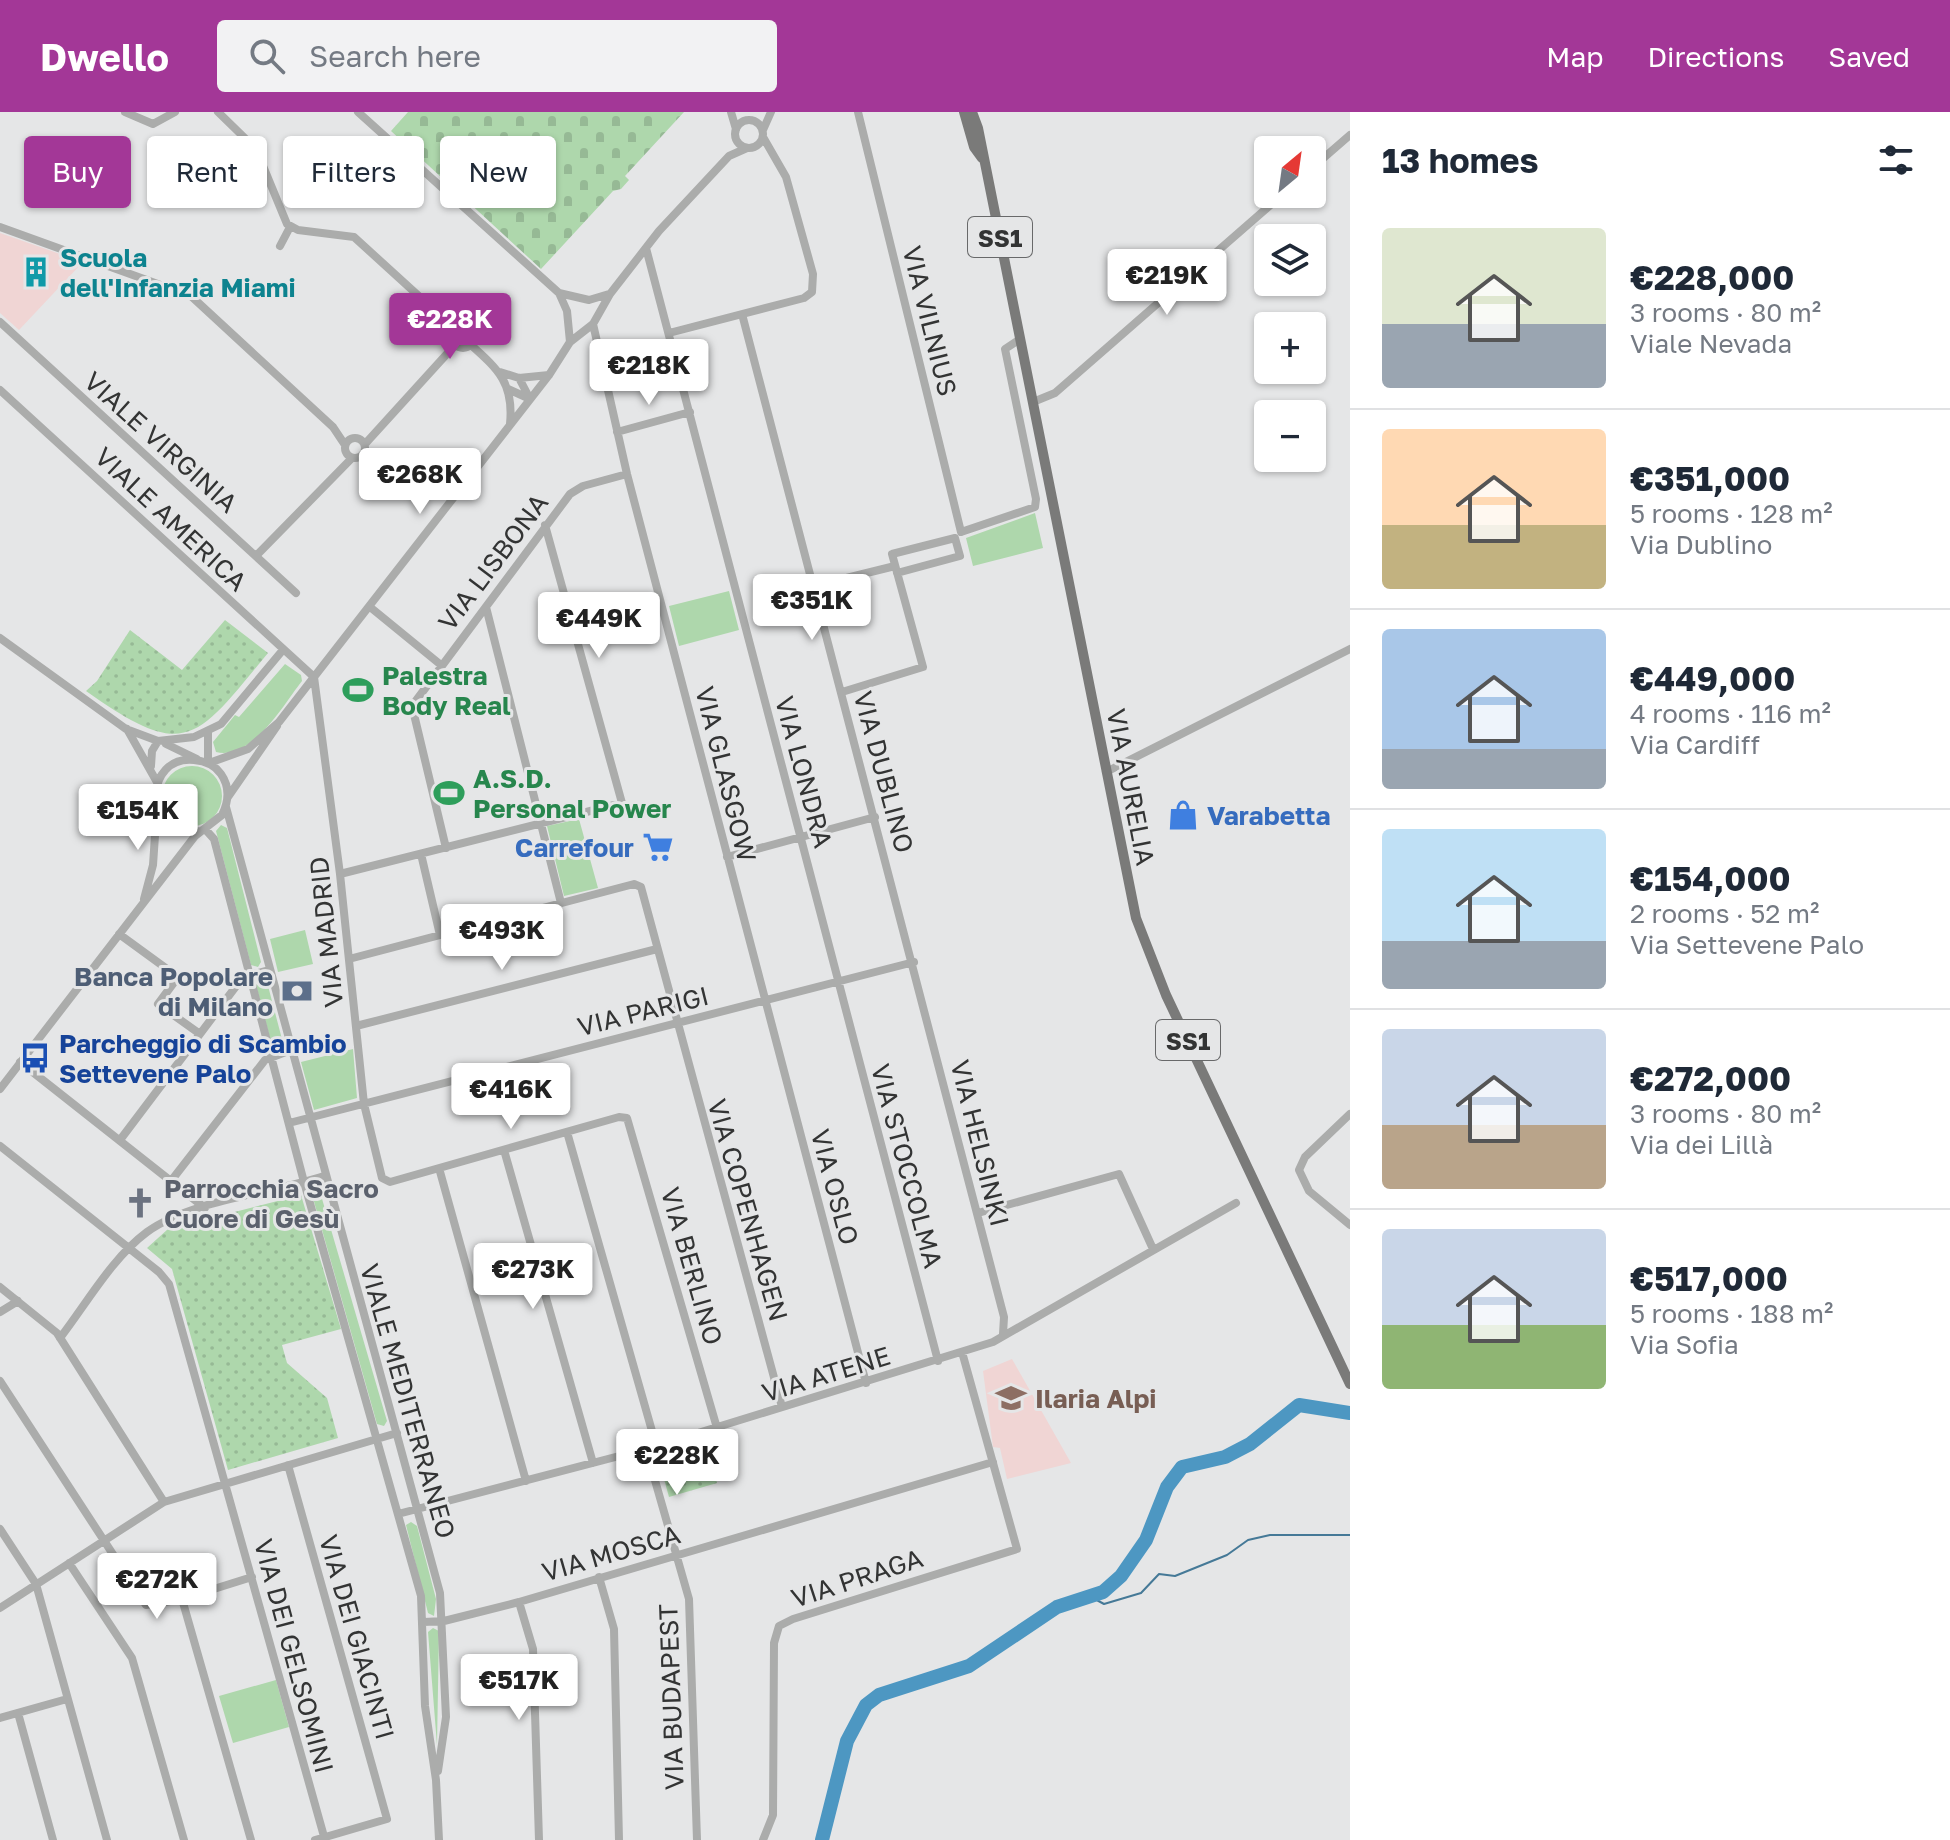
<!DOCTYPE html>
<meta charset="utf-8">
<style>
:root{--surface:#fff;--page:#f2f2f3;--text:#1f2937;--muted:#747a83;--line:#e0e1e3;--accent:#a33797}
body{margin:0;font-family:"Golos Text",sans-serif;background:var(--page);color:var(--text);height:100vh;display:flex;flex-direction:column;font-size:30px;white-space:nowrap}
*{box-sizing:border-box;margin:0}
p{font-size:26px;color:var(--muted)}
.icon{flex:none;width:44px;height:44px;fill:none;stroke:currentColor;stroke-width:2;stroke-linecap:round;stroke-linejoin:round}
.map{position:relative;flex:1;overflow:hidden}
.sheet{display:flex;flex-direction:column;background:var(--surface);width:600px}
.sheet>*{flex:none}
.hud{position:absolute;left:24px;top:24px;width:760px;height:72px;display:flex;gap:16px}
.needle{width:52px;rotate:29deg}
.buttons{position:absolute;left:1254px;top:24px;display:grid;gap:16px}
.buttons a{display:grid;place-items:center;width:72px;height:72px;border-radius:8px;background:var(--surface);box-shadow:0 2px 6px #0004;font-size:40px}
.price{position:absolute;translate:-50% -68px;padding:0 18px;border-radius:8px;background:#fff;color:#222;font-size:26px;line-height:52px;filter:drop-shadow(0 2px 4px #0008)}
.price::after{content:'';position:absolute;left:50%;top:48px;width:24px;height:18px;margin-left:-12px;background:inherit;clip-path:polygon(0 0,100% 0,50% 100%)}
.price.selected{background:var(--accent);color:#fff}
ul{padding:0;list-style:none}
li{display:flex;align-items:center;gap:24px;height:200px;padding:0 32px}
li+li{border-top:2px solid var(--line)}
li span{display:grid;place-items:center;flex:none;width:224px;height:160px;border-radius:8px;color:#555}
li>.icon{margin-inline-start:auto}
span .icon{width:96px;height:96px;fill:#fffc;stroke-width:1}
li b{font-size:34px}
h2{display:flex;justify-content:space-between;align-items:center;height:96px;padding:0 32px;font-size:34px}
.pill{padding:0 28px;border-radius:8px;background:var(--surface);box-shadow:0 2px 6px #0004;font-size:28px;line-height:72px}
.pill.selected{background:var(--accent);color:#fff}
header{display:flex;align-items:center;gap:48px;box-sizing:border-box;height:112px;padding:0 40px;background:var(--accent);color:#fff}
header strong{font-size:38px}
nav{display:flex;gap:44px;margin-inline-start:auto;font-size:28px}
.search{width:560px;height:72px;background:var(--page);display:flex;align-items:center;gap:20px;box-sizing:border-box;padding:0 28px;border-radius:8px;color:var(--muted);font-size:30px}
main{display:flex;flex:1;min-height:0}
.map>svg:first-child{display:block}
.education{fill:#f0d5d4}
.grass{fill:#aed7ac}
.cemetery{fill:url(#cemetery-stones)}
.park{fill:url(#park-dots)}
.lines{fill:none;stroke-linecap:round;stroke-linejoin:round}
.stream{stroke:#457997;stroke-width:2}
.river{stroke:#4d97c2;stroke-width:14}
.minor{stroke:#abacab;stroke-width:8}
.major{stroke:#7a7a79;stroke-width:10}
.labels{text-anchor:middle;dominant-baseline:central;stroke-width:6;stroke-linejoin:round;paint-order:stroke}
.shield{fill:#e5e6e7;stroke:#68696a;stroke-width:2}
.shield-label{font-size:24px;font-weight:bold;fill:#333434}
.culture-label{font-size:26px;font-weight:bold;fill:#0d838f;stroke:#e5e6e7;text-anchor:start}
.street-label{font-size:26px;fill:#333434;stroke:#e5e6e7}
.leisure-label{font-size:26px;font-weight:bold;fill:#27864d;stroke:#e5e6e7;text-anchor:start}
.shop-label{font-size:26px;font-weight:bold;fill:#366cbe;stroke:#e5e6e7;text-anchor:start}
.service-label{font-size:26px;font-weight:bold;fill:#4e5e75;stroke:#e5e6e7;text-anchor:end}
.transit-label{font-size:26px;font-weight:bold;fill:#164399;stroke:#e5e6e7;text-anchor:start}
.worship-label{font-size:26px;font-weight:bold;fill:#5b616d;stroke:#e5e6e7;text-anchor:start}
.education-label{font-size:26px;font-weight:bold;fill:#785e54;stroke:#e5e6e7;text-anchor:start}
</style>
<header>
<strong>Dwello</strong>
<div class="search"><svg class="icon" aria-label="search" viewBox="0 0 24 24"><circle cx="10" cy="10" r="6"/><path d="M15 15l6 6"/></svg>Search here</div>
<nav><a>Map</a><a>Directions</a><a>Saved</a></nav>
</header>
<main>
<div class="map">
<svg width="1350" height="1728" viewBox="0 0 1350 1728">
<defs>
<pattern id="cemetery-stones" width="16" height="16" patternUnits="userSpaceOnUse" patternTransform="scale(2)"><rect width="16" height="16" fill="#aed7ac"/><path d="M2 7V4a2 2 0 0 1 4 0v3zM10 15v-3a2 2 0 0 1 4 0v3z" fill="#96b995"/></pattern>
<pattern id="park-dots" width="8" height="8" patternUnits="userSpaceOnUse" patternTransform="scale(2)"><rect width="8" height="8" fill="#aed7ac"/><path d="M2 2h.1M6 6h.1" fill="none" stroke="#96b995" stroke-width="1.8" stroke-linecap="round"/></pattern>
</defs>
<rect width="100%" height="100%" fill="#e5e6e7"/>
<path class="education" d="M0,121L83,150L19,218L0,201Z
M1012,1247L1071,1351L1007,1367L1000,1336L993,1335L983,1259Z"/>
<path class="grass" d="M1035,401L1043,436L973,454L966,426Z
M729,479L739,518L679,534L669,494Z
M285,552L301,563L302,569C283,593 252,649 216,640L213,630L235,603L239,605Z
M162 684a30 30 0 1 1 60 0a30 30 0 1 1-60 0Z
M579,707L598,776L564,784L547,714Z
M221,713L227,716L261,850L258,855L251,853L216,719Z
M305,818L313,852L278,860L270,827Z
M261,868L267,870L283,931L277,936L272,934L256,873Z
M353,937L357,986L314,998L301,950Z
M318,1073L387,1309L384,1314L377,1312L311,1079Z
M411,1410L417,1414L436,1487L434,1504L428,1501L406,1413Z
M433,1516L439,1519L437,1633L428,1520Z
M276,1568L289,1615L233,1631L219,1584Z"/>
<path class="cemetery" d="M408,0H684L625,64L629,68L621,77L613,79L541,157L391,19Z"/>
<path class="park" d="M225,508L268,541C196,628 187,651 86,579L97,569L130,518L182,558Z
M301,1083L341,1217L282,1233L287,1251L327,1286L338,1326L228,1358L172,1157L147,1136L168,1117Z
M706,1327L717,1371L669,1385L657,1342Z"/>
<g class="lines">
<path class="stream" d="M1093,1486L1104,1492L1141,1481L1159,1462L1175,1464L1227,1443L1248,1428L1270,1423H1350"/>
<path class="river" d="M822,1728L847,1629L866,1593L879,1583L969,1554L1057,1495L1103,1480L1121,1464L1146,1428L1167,1375L1182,1355L1225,1345L1250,1332L1299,1293L1350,1301"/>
<path class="minor" d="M125,0L153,12L175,0
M218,0L256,37L287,112L298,118L354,125L455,217
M358,0L559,181L589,188L609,182
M731,0L736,17
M858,0L961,420
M735 22a14 14 0 1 1 28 0a14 14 0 1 1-28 0Z
M763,18L771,0
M1312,56L1350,23
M0,115L191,184L333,315L345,333
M280,134L290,115
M646,136L938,1249
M559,181L567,199L570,230
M742,202L1004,1205L1003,1222
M0,210L296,481
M593,212L627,362L866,1271
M452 225a11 11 0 1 1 22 0a11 11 0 1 1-22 0Z
M669,221L804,186L812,180L813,162L786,65L763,25
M471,233C499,258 514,272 510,312
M500,260L519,266L549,263
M519,266L530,287
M508,277L530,287
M0,278L314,565
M1033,290L1055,281L1283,82
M617,320L690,300
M345 336a10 10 0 1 1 20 0a10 10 0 1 1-20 0Z
M365,332L455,233
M961,420L1035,395L1036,387L1005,237L1020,227
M256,444L352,346
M814,474L895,454
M370,495L441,553
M486,495L561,791
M0,526L126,617L158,629L194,625L221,612L282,539
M314,565L340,762L364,992L382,1066L390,1070L619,1005L627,1006L717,1316
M842,580L923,555L892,442L955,426L960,444L897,461
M127,617L158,672
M208,620V651
M166,632L197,647
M209,651L248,637L279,610L549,263L570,230L593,212L610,182L659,119L729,44L747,36
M151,654L152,639L158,629
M1106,660L1350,537
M228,685L277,614
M226,695L440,1481L446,1605L438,1659
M205,717L214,727L304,1070L421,1484L425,1594L436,1668L439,1728
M446,736L412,594L570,382L583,374L627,362
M421,742L440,823
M727,745L875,705
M340,762L622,691L545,413
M144,787L153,753L157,694
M119,822L178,865L158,892L200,922
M349,847L634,772L641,775L782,1295
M356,914L657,837
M20,950L205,1096
M0,977L195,724L222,703C229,689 230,675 221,662C215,653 205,649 194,648C144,643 141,724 201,719
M1350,1002L1305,1045L1299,1058L1309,1079L1350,1113
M289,1011L914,850
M567,1020L656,1333
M120,1028L243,865L269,858
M0,1034L159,1160L169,1172L325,1728
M504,1038L593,1351
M439,1056L526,1369
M171,1069L265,948L291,938
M978,1101L1119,1062L1153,1137
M0,1175L57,1221L164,1390
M0,1200L18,1189
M60,1226C87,1191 112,1146 147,1120C191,1088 272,1081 324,1064
M0,1269L146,1493L182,1487L252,1465
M646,1337L689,1487L697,1728
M288,1353L387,1707L315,1728
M398,1402L646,1337L993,1230L1236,1091
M0,1417L36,1472L107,1728
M69,1451L132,1546L184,1728
M599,1465L614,1517L619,1728
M182,1487L251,1728
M519,1490L533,1537L539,1728
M0,1496L164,1390L397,1321
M424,1510L444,1509L519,1490L993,1350
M18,1601L53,1728
M0,1606L67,1587
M763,1728L773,1703L774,1531L779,1514L793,1507L1017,1437L962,1240"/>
<path class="major" d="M964,0L974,35L982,46
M972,0L978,16L1136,806L1166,883L1350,1272"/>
</g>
<defs>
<g id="building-bare" transform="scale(2.4)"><path d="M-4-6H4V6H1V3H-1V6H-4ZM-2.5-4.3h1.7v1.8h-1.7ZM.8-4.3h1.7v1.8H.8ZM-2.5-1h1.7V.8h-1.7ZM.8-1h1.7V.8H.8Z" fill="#0f9aa8" stroke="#e5e6e7" stroke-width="2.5" paint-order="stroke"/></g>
<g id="stadium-bare" transform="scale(2.4)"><path d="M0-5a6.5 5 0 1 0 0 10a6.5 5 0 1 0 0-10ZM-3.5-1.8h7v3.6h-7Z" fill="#2e9e5b" stroke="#e5e6e7" stroke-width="2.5" paint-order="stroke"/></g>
<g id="shop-bare" transform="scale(2.4)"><path d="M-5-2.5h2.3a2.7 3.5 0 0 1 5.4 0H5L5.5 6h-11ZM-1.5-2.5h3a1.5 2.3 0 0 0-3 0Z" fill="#3f7fe0" stroke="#e5e6e7" stroke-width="2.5" paint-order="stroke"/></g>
<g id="supermarket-bare" transform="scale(2.4)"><path d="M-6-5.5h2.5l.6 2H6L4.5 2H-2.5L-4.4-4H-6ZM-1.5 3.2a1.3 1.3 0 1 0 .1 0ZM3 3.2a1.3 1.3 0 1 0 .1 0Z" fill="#3f7fe0" stroke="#e5e6e7" stroke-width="2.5" paint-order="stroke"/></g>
<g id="bank-bare" transform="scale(2.4)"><path d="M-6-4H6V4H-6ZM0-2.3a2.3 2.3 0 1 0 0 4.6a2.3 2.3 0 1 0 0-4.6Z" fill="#5c6f8a" stroke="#e5e6e7" stroke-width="2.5" paint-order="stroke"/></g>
<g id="bus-bare" transform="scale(2.4)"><path d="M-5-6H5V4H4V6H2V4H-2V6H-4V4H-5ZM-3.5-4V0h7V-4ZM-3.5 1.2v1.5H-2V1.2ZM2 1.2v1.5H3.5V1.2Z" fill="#1a4fb4" stroke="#e5e6e7" stroke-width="2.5" paint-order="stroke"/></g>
<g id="church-bare" transform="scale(2.4)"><path d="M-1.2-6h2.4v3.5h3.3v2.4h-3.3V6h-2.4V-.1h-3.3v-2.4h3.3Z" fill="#6b7280" stroke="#e5e6e7" stroke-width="2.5" paint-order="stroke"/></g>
<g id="school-bare" transform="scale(2.4)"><path d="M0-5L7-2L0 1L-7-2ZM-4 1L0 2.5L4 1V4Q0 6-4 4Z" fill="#8d6e63" stroke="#e5e6e7" stroke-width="2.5" paint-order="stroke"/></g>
</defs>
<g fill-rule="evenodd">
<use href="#building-bare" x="36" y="160"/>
<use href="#stadium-bare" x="358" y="578"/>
<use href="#stadium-bare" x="449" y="681"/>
<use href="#shop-bare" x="1183" y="703"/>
<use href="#supermarket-bare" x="658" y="735"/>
<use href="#bank-bare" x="297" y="879"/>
<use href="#bus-bare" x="35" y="946"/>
<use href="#church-bare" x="140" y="1091"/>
<use href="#school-bare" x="1011" y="1286"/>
</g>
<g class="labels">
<g class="shield">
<rect x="968" y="105" width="64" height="40" rx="6"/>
<rect x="1156" y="908" width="64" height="40" rx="6"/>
</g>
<g class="shield-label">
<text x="1000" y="125">SS1</text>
<text x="1188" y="928">SS1</text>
</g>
<g class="culture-label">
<text x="60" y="145">Scuola<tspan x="60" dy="30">dell'Infanzia Miami</tspan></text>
</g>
<g class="street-label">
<text transform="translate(930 209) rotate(76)">VIA VILNIUS</text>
<text transform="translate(161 330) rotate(42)">VIALE VIRGINIA</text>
<text transform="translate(171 407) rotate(43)">VIALE AMERICA</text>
<text transform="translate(493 450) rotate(-53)">VIA LISBONA</text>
<text transform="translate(804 660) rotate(75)">VIA LONDRA</text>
<text transform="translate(884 660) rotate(75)">VIA DUBLINO</text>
<text transform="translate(726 662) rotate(76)">VIA GLASGOW</text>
<text transform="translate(1131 675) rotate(79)">VIA AURELIA</text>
<text transform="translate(326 820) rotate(-96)">VIA MADRID</text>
<text transform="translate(643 899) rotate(-14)">VIA PARIGI</text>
<text transform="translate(980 1031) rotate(76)">VIA HELSINKI</text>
<text transform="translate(907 1054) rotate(75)">VIA STOCCOLMA</text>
<text transform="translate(835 1075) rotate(75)">VIA OSLO</text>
<text transform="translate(748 1098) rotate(74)">VIA COPENHAGEN</text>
<text transform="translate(692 1154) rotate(74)">VIA BERLINO</text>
<text transform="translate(826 1262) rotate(-17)">VIA ATENE</text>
<text transform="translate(408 1289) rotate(74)">VIALE MEDITERRANEO</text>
<text transform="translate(611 1441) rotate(-16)">VIA MOSCA</text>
<text transform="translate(857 1466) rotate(-18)">VIA PRAGA</text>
<text transform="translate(357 1525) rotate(74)">VIA DEI GIACINTI</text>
<text transform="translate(294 1544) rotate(75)">VIA DEI GELSOMINI</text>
<text transform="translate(671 1585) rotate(-92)">VIA BUDAPEST</text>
</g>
<g class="leisure-label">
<text x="382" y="563">Palestra<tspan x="382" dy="30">Body Real</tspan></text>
<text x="473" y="666">A.S.D.<tspan x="473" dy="30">Personal Power</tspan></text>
</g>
<g class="shop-label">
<text x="1207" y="703">Varabetta</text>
<text x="634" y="735" text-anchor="end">Carrefour</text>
</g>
<g class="service-label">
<text x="273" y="864">Banca Popolare<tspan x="273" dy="30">di Milano</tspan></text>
</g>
<g class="transit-label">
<text x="59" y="931">Parcheggio di Scambio<tspan x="59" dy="30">Settevene Palo</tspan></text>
</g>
<g class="worship-label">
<text x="164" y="1076">Parrocchia Sacro<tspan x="164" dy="30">Cuore di Gesù</tspan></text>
</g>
<g class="education-label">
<text x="1035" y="1286">Ilaria Alpi</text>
</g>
</g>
</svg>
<div class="buttons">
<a><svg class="needle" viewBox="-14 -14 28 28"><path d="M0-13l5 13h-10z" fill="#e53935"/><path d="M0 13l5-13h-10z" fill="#747a83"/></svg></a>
<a><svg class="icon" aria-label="layers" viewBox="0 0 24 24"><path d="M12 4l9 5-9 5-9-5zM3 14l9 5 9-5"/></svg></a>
<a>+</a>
<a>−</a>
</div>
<b class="price" style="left:1167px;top:205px">€219K</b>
<b class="price selected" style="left:450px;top:249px">€228K</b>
<b class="price" style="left:649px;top:295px">€218K</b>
<b class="price" style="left:420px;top:404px">€268K</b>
<b class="price" style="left:812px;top:530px">€351K</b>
<b class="price" style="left:599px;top:548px">€449K</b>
<b class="price" style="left:138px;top:740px">€154K</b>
<b class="price" style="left:502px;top:860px">€493K</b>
<b class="price" style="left:511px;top:1019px">€416K</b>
<b class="price" style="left:533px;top:1199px">€273K</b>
<b class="price" style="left:677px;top:1385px">€228K</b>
<b class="price" style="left:157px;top:1509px">€272K</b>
<b class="price" style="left:519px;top:1610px">€517K</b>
<div class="hud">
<a class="pill selected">Buy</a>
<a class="pill">Rent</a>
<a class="pill">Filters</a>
<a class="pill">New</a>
</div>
</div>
<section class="sheet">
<h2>13 homes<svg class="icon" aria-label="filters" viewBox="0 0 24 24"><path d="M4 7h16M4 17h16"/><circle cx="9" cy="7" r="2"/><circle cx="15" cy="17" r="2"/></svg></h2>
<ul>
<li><span style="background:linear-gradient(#dfe7d0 60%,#9aa5b1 0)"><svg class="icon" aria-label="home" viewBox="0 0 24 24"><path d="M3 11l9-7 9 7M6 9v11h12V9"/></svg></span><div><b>€228,000</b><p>3 rooms · 80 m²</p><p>Viale Nevada</p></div></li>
<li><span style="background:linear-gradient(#ffd9b3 60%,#c2b280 0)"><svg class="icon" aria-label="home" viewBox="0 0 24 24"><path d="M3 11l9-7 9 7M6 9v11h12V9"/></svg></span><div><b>€351,000</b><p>5 rooms · 128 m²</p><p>Via Dublino</p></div></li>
<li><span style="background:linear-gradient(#a9c7e8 75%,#9aa5b1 0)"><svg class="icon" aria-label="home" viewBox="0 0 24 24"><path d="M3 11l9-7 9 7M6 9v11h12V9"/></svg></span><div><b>€449,000</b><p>4 rooms · 116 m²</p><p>Via Cardiff</p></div></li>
<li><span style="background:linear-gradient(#bfe0f5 70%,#9aa5b1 0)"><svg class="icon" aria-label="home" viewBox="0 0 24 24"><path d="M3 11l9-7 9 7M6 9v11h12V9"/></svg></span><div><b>€154,000</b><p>2 rooms · 52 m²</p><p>Via Settevene Palo</p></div></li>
<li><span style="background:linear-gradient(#c9d6e8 60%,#b9a48a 0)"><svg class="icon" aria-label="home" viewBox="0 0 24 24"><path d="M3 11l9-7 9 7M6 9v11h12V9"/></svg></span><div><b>€272,000</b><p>3 rooms · 80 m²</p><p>Via dei Lillà</p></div></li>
<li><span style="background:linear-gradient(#c9d6e8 60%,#8fb573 0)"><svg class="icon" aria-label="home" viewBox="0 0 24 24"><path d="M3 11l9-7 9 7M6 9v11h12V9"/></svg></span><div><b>€517,000</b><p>5 rooms · 188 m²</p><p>Via Sofia</p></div></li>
</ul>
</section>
</main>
